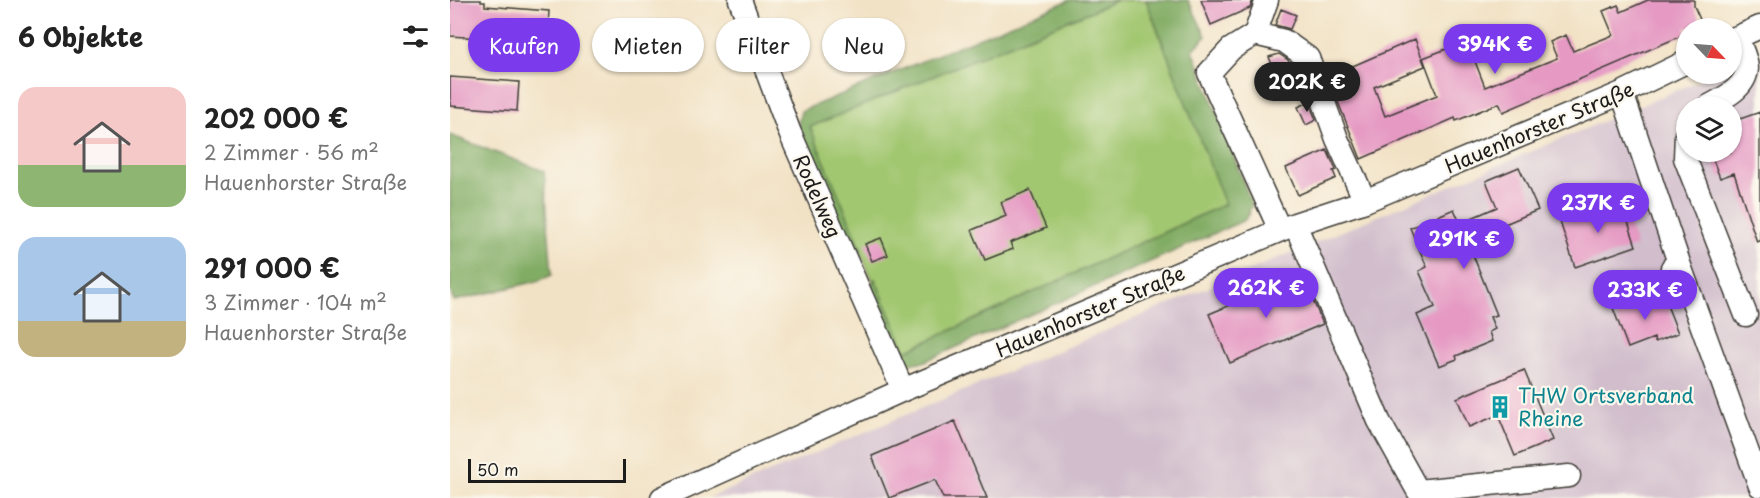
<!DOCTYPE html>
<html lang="de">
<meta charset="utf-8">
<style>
:root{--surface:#fff;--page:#f2f2f2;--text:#222;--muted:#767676;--accent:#7c3aed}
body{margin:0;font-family:"Playpen Sans",sans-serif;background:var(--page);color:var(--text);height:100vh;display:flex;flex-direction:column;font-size:22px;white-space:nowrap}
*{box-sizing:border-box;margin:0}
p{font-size:20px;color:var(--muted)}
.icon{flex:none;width:33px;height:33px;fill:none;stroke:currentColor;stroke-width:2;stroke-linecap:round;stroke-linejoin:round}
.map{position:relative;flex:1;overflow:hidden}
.drawer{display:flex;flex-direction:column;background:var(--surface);width:450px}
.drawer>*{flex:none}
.hud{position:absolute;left:18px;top:18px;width:570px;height:54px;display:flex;gap:12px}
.needle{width:39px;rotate:115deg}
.tools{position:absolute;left:1226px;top:18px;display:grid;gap:12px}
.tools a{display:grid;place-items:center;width:66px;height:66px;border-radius:50%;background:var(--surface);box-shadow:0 2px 4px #0004;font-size:30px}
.scale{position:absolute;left:18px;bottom:15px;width:158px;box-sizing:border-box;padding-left:6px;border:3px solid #1c1c1c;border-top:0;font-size:16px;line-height:21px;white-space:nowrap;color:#1c1c1c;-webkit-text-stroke:4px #fbf7ec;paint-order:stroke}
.price{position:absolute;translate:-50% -51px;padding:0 14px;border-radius:21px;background:var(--accent);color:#fff;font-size:20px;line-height:39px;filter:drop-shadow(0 2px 3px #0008)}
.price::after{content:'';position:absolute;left:50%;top:36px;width:18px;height:14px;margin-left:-9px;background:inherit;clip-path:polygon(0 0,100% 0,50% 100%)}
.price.on{background:#222;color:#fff}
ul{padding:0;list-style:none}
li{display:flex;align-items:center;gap:18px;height:150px;padding:0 18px}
li span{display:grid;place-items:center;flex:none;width:168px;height:120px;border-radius:18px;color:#555}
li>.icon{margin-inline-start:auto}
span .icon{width:72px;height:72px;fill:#fffc;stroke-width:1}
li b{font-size:26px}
h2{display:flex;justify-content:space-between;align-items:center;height:72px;padding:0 18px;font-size:26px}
.chip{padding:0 21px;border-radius:27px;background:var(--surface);box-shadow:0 2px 4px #0004;font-size:21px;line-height:54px}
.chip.on{background:var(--accent);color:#fff}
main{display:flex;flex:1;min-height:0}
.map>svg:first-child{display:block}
.industrial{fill:#d1bdcc;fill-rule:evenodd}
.green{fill:#a2c771;stroke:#5f7246;stroke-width:1.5}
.forest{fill:#81ac63;stroke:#4e6440;stroke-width:1.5}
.building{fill:#e599c3}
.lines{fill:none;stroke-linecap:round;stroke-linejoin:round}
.minor-casing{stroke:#3c3a35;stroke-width:25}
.minor{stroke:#fff;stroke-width:22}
.labels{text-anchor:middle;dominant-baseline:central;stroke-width:4.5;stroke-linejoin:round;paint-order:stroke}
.street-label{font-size:20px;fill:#1c1c1c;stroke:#fbf7ec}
.culture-label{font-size:20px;fill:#0d838f;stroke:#fbf7ec;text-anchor:start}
</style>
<main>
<section class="drawer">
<h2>6 Objekte<svg class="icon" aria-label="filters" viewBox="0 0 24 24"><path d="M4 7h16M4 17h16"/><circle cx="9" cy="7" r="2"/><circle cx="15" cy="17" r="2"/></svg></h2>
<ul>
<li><span style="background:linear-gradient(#f6c9c9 65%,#8fb573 0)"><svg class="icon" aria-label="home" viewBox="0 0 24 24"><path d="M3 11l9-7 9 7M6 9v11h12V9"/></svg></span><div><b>202 000 €</b><p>2 Zimmer · 56 m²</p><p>Hauenhorster Straße</p></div></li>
<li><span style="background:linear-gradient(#a9c7e8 70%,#c2b280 0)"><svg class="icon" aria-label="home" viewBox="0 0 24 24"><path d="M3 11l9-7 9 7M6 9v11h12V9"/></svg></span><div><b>291 000 €</b><p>3 Zimmer · 104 m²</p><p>Hauenhorster Straße</p></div></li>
</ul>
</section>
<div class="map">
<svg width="1310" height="498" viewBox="0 0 1310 498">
<rect width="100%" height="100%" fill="#fbf7ec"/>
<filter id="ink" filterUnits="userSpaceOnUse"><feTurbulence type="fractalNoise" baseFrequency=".0167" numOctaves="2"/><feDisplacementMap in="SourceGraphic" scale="12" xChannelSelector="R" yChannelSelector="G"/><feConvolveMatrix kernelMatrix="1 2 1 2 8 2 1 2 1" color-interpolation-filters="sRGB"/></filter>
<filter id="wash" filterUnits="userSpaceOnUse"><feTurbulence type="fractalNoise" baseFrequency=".008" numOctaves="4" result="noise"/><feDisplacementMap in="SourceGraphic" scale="24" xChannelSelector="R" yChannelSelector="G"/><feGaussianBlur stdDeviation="1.35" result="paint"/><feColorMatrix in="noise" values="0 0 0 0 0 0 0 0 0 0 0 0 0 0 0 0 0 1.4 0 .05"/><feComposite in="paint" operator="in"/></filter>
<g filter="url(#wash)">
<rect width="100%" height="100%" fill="#f2e2c5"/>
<path class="industrial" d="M1310,55V498H259L1265,74H1281V67ZM1236,106H1281V152H1236Z"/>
<path class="green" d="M622,0H710L800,214L457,360L352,117Z"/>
<path class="forest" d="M620,0H668L360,127L412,250L406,252L395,240L348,125L351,111Z
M696,0H738L756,36L743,50L802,205L795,220L473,362L460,363L446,357L419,294L420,285L425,279L456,351L775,204Z
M0,135L94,171L102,275L88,281L4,301L0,291Z"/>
<g id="blocks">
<path class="building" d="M0,0H31V2H35V6L99,11L96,54L77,53L78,41L0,36Z
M751,0H803L800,8L761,25Z
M1198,0H1244V6L1253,26L1236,28V34L1053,112L1049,103L1006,121L1005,118L911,159L884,92L895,87L889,72L965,39L975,66L924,87L935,116L987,95L973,58L1017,41L1035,87L1107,58L1100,42L1116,35L1123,51L1163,35L1153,11L1168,5L1171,12Z
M831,9L846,15L840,29L825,25Z
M829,54L838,60L841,67L826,74L819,57Z
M0,77L69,82L67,111L0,106Z
M859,102L866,120L856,125L848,107Z
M1310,112V241L1307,242L1284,173L1270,178L1260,152H1281V122Z
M877,150L886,170L883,171L886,178L848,195L836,168Z
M1069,167L1088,210L1017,240L1047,315L1040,317L1045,329L1039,332L1042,341L1006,356L1007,359L989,366L967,315L985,307L969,271L977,267L960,228L1004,209L1010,223L1047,207L1036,181Z
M580,190L596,228L560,243L563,249L535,260L522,230L556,216L551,202Z
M1171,201L1186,246L1125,267L1110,222Z
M431,238L438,255L422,261L415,244Z
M852,275L873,324L780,363L759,314Z
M1213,295L1228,333L1205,342L1204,338L1178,348L1163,308L1191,298L1193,303Z
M1074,370L1103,440L1065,456L1048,415L1019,427L1007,398Z
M505,421L537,498H493L485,480L439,498L422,456Z"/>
</g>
</g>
<g filter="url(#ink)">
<use href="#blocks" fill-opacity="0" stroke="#3c3a35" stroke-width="1.5"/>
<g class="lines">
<g class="minor-casing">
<path id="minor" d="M290,0L340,133L453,390
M817,0L805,34L781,49L759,73L830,230
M805,34L834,41L858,58L887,139L915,201
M1281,40L1310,27
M1172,93L1230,266L1222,268
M1259,106C1274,98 1296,88 1297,68C1297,59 1290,46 1287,37
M1236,135L1235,158L1296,315
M845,224L929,421L968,491L1119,476
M1230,266L1310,486
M212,498L453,390L845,224L915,201L1172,93L1236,62"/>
</g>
<use href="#minor" class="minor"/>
</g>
</g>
<defs>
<g id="building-bare" transform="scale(1.8)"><path d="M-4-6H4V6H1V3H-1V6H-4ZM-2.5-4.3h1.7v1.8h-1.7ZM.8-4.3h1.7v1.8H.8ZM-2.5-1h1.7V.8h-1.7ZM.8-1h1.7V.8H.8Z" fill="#0f9aa8" stroke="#fbf7ec" stroke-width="2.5" paint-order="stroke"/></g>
</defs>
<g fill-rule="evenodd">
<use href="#building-bare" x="1050" y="407"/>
</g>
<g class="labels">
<g class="street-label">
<text transform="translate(1089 127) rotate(-23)">Hauenhorster Straße</text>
<text transform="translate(368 196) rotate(66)">Rodelweg</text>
<text transform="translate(640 311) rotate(-23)">Hauenhorster Straße</text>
</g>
<g class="culture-label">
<text x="1068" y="395">THW Ortsverband<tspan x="1068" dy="23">Rheine</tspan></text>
</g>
</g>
</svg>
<div class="tools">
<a><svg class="needle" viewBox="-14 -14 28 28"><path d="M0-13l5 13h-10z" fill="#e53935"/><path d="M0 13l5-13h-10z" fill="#767676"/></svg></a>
<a><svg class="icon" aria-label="layers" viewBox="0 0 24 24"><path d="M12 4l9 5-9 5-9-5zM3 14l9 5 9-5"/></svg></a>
</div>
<div class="scale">50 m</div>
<b class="price" style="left:1045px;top:75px">394K €</b>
<b class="price on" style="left:857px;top:113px">202K €</b>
<b class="price" style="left:1148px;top:234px">237K €</b>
<b class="price" style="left:1014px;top:270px">291K €</b>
<b class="price" style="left:816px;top:319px">262K €</b>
<b class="price" style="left:1195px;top:321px">233K €</b>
<div class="hud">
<a class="chip on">Kaufen</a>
<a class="chip">Mieten</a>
<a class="chip">Filter</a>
<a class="chip">Neu</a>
</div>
</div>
</main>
